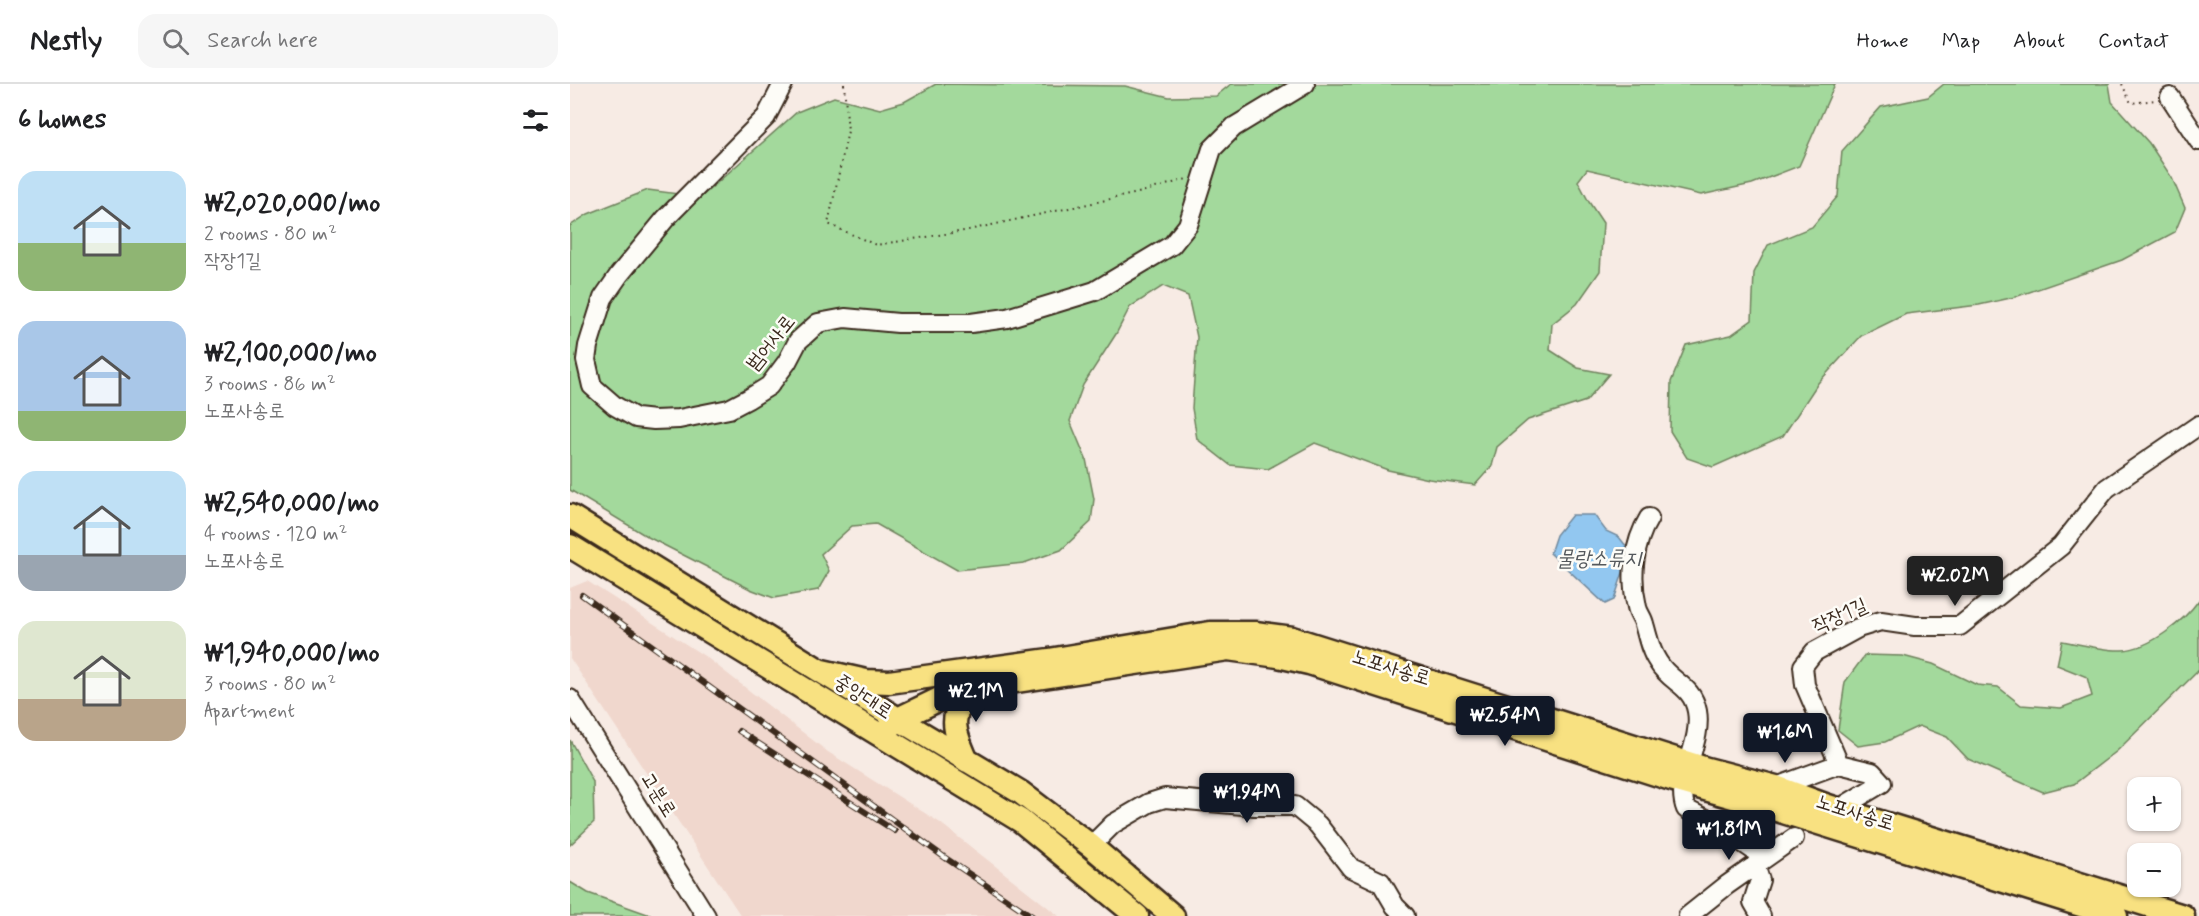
<!DOCTYPE html>
<meta charset="utf-8">
<style>
:root{--surface:#fff;--page:#f6f6f6;--text:#202124;--muted:#757577;--line:#e0e0e0;--accent:#111827}
body{margin:0;font-family:Mynerve,"Poor Story",sans-serif;background:var(--page);color:var(--text);height:100vh;display:flex;flex-direction:column;font-size:22px;white-space:nowrap}
*{box-sizing:border-box;margin:0}
p{font-size:20px;color:var(--muted)}
.icon{flex:none;width:33px;height:33px;fill:none;stroke:currentColor;stroke-width:2;stroke-linecap:round;stroke-linejoin:round}
.map{position:relative;flex:1;overflow:hidden}
.sheet{display:flex;flex-direction:column;background:var(--surface);width:570px}
.sheet>*{flex:none}
.fabs{position:absolute;left:1557px;top:693px;display:grid;gap:12px}
.fabs a{display:grid;place-items:center;width:54px;height:54px;border-radius:12px;background:var(--surface);box-shadow:0 2px 4px #0004;font-size:30px}
.price{position:absolute;translate:-50% -51px;padding:0 14px;border-radius:6px;background:var(--accent);color:#fff;font-size:20px;line-height:39px;filter:drop-shadow(0 2px 3px #0008)}
.price::after{content:'';position:absolute;left:50%;top:36px;width:18px;height:14px;margin-left:-9px;background:inherit;clip-path:polygon(0 0,100% 0,50% 100%)}
.price.selected{background:#222;color:#fff}
ul{padding:0;list-style:none}
li{display:flex;align-items:center;gap:18px;height:150px;padding:0 18px}
li span{display:grid;place-items:center;flex:none;width:168px;height:120px;border-radius:18px;color:#555}
li>.icon{margin-inline-start:auto}
span .icon{width:72px;height:72px;fill:#fffc;stroke-width:1}
li b{font-size:26px}
h2{display:flex;justify-content:space-between;align-items:center;height:72px;padding:0 18px;font-size:26px}
header{display:flex;align-items:center;gap:36px;box-sizing:border-box;height:84px;padding:0 30px;background:var(--surface);border-bottom:2px solid var(--line)}
header strong{font-size:28px}
nav{display:flex;gap:33px;margin-inline-start:auto;font-size:21px}
.search{width:420px;height:54px;background:var(--page);display:flex;align-items:center;gap:15px;box-sizing:border-box;padding:0 21px;border-radius:18px;color:var(--muted);font-size:22px}
main{display:flex;flex:1;min-height:0}
.map>svg:first-child{display:block}
.built{fill:#f0d7cd}
.green{fill:#a3d99c;stroke:#6f825d;stroke-width:1.5}
.water{fill:#92c7f0;stroke:#6f889c;stroke-width:1.5}
.lines{fill:none;stroke-linecap:round;stroke-linejoin:round}
.minor-casing{stroke:#3b2a1e;stroke-width:22}
.major-casing{stroke:#3b2a1e;stroke-width:27}
.path{stroke:#3b2a1e;stroke-width:2;stroke-dasharray:1.5 4.5;stroke-linecap:butt}
.minor{stroke:#fdfcf7;stroke-width:18}
.major{stroke:#f8e181;stroke-width:22}
.rail-casing{stroke:#3b2a1e;stroke-width:6}
.rail{stroke:#fdfcf7;stroke-width:4;stroke-dasharray:11;stroke-linecap:butt}
.labels{text-anchor:middle;dominant-baseline:central;stroke-width:5;stroke-linejoin:round;paint-order:stroke}
.street-label{font-size:20px;fill:#3b2a1e;stroke:#fdfcf7}
.water-label{font-size:21px;font-style:italic;fill:#55595d;stroke:#fdfcf7}
</style>
<header>
<strong>Nestly</strong>
<div class="search"><svg class="icon" aria-label="search" viewBox="0 0 24 24"><circle cx="10" cy="10" r="6"/><path d="M15 15l6 6"/></svg>Search here</div>
<nav><a>Home</a><a>Map</a><a>About</a><a>Contact</a></nav>
</header>
<main>
<section class="sheet">
<h2>6 homes<svg class="icon" aria-label="filters" viewBox="0 0 24 24"><path d="M4 7h16M4 17h16"/><circle cx="9" cy="7" r="2"/><circle cx="15" cy="17" r="2"/></svg></h2>
<ul>
<li><span style="background:linear-gradient(#bfe0f5 60%,#8fb573 0)"><svg class="icon" aria-label="home" viewBox="0 0 24 24"><path d="M3 11l9-7 9 7M6 9v11h12V9"/></svg></span><div><b>₩2,020,000/mo</b><p>2 rooms · 80 m²</p><p>작장1길</p></div></li>
<li><span style="background:linear-gradient(#a9c7e8 75%,#8fb573 0)"><svg class="icon" aria-label="home" viewBox="0 0 24 24"><path d="M3 11l9-7 9 7M6 9v11h12V9"/></svg></span><div><b>₩2,100,000/mo</b><p>3 rooms · 86 m²</p><p>노포사송로</p></div></li>
<li><span style="background:linear-gradient(#bfe0f5 70%,#9aa5b1 0)"><svg class="icon" aria-label="home" viewBox="0 0 24 24"><path d="M3 11l9-7 9 7M6 9v11h12V9"/></svg></span><div><b>₩2,540,000/mo</b><p>4 rooms · 120 m²</p><p>노포사송로</p></div></li>
<li><span style="background:linear-gradient(#dfe7d0 65%,#b9a48a 0)"><svg class="icon" aria-label="home" viewBox="0 0 24 24"><path d="M3 11l9-7 9 7M6 9v11h12V9"/></svg></span><div><b>₩1,940,000/mo</b><p>3 rooms · 80 m²</p><p>Apartment</p></div></li>
</ul>
</section>
<div class="map">
<svg width="1629" height="832" viewBox="0 0 1629 832">
<rect width="100%" height="100%" fill="#f7ebe4"/>
<filter id="ink" filterUnits="userSpaceOnUse"><feTurbulence type="fractalNoise" baseFrequency=".0167" numOctaves="2"/><feDisplacementMap in="SourceGraphic" scale="12" xChannelSelector="R" yChannelSelector="G"/><feConvolveMatrix kernelMatrix="1 2 1 2 8 2 1 2 1" color-interpolation-filters="sRGB"/></filter>
<g filter="url(#ink)">
<path class="built" d="M17,497L136,573L258,668L369,738L489,832H171L0,574V504Z"/>
<path class="green" d="M366,0L555,2L599,13L646,12L661,0H1265L1229,82L1182,100L1131,111L1017,85L1008,97L1019,118L1033,139L1030,187L1007,220L982,240L980,266L1008,284L1039,290L1016,317L958,336L927,363L922,382L905,401L859,395L818,386L745,359L698,385L660,381L627,355L622,324L627,253L618,212L593,202L560,223L546,250L513,301L500,337L516,375L524,415L521,438L491,466L454,479L387,486L306,440L282,442L251,470L259,487L248,506L204,514L180,505L78,453L0,406V142L18,130L78,106L131,113L227,28L264,13L310,25L334,18Z
M1374,0H1539L1542,18L1579,59L1602,94L1615,124L1605,148L1552,176L1445,213L1409,221L1336,230L1291,252L1248,299L1213,352L1143,383L1117,374L1100,347L1101,298L1116,261L1161,251L1182,236L1184,189L1198,161L1242,143L1268,112L1272,67L1311,23L1358,13Z
M1629,516V586L1547,667L1504,700L1473,708L1398,675L1377,653L1349,642L1315,658L1288,662L1268,646L1275,598L1295,571L1333,572L1363,580L1407,601L1428,603L1451,621L1491,624L1522,612L1517,593L1487,581L1492,557C1510,560 1534,567 1552,566C1580,565 1614,537 1629,516Z
M0,656L23,698L24,738L0,761Z
M0,798L18,809L83,832H0Z"/>
<path class="water" d="M1002,431H1024L1036,447L1049,453L1060,467L1044,516L1035,520L980,469L986,451Z"/>
<g class="lines">
<g class="minor-casing">
<path id="minor" d="M213,0L196,33L96,134L49,191L33,214L18,262L16,276L22,302L45,322L66,334L84,336L109,335L159,325L178,315L199,302L217,278L228,257L248,239L275,234L328,239H401L437,234L525,207L602,161L618,141L642,65L664,43L735,0
M1600,13L1629,57
M1079,434C1063,460 1060,494 1067,523C1068,529 1073,534 1074,540C1078,553 1080,567 1088,578C1100,599 1122,600 1127,627C1133,660 1104,695 1116,725L1147,741L1195,774
M0,615L136,832
M1269,680L1235,601L1233,582L1244,568L1288,544L1311,537L1345,542H1390L1491,462L1537,404L1629,341
M1269,680L1302,688L1312,699L1277,720
M1203,708L1206,703L1269,680
M521,762L543,740L579,719L595,714L684,722H725L748,741L781,784L811,798L825,822L835,832
M1185,781L1190,796L1183,818L1191,832
M1118,832L1157,801L1224,754"/>
</g>
<g class="major-casing">
<path id="major" d="M0,432L328,635L450,708L521,762L603,832
M0,462L451,737L567,832
M252,587L296,597L319,598L479,576L640,549H685L722,554L1137,685L1206,703L1258,722L1613,832
M312,652L328,635L380,610L414,602L658,565L708,572L739,579L1104,696L1194,722L1546,832
M397,677C391,662 378,638 390,623C396,616 405,610 412,604"/>
</g>
<path class="path" d="M274,0L278,47L258,140L306,161L394,147L568,109L617,95
M1552,0L1561,19L1585,16"/>
<use href="#minor" class="minor"/>
<use href="#major" class="major"/>
<g class="rail-casing">
<path id="rail" d="M12,511L374,773L462,832
M169,647L325,747"/>
</g>
<use href="#rail" class="rail"/>
</g>
</g>
<g class="labels">
<g class="street-label">
<text transform="translate(201 259) rotate(-51)">범어사로</text>
<text transform="translate(1270 532) rotate(-24)">작장1길</text>
<text transform="translate(821 584) rotate(17)">노포사송로</text>
<text transform="translate(293 613) rotate(33)">중앙대로</text>
<text transform="translate(88 711) rotate(58)">고분로</text>
<text transform="translate(1285 729) rotate(17)">노포사송로</text>
</g>
<g class="water-label">
<text x="1029" y="475">물랑소류지</text>
</g>
</g>
</svg>
<div class="fabs">
<a>+</a>
<a>−</a>
</div>
<b class="price selected" style="left:1385px;top:523px">₩2.02M</b>
<b class="price" style="left:406px;top:639px">₩2.1M</b>
<b class="price" style="left:935px;top:663px">₩2.54M</b>
<b class="price" style="left:1215px;top:680px">₩1.6M</b>
<b class="price" style="left:677px;top:740px">₩1.94M</b>
<b class="price" style="left:1159px;top:777px">₩1.81M</b>
</div>
</main>
